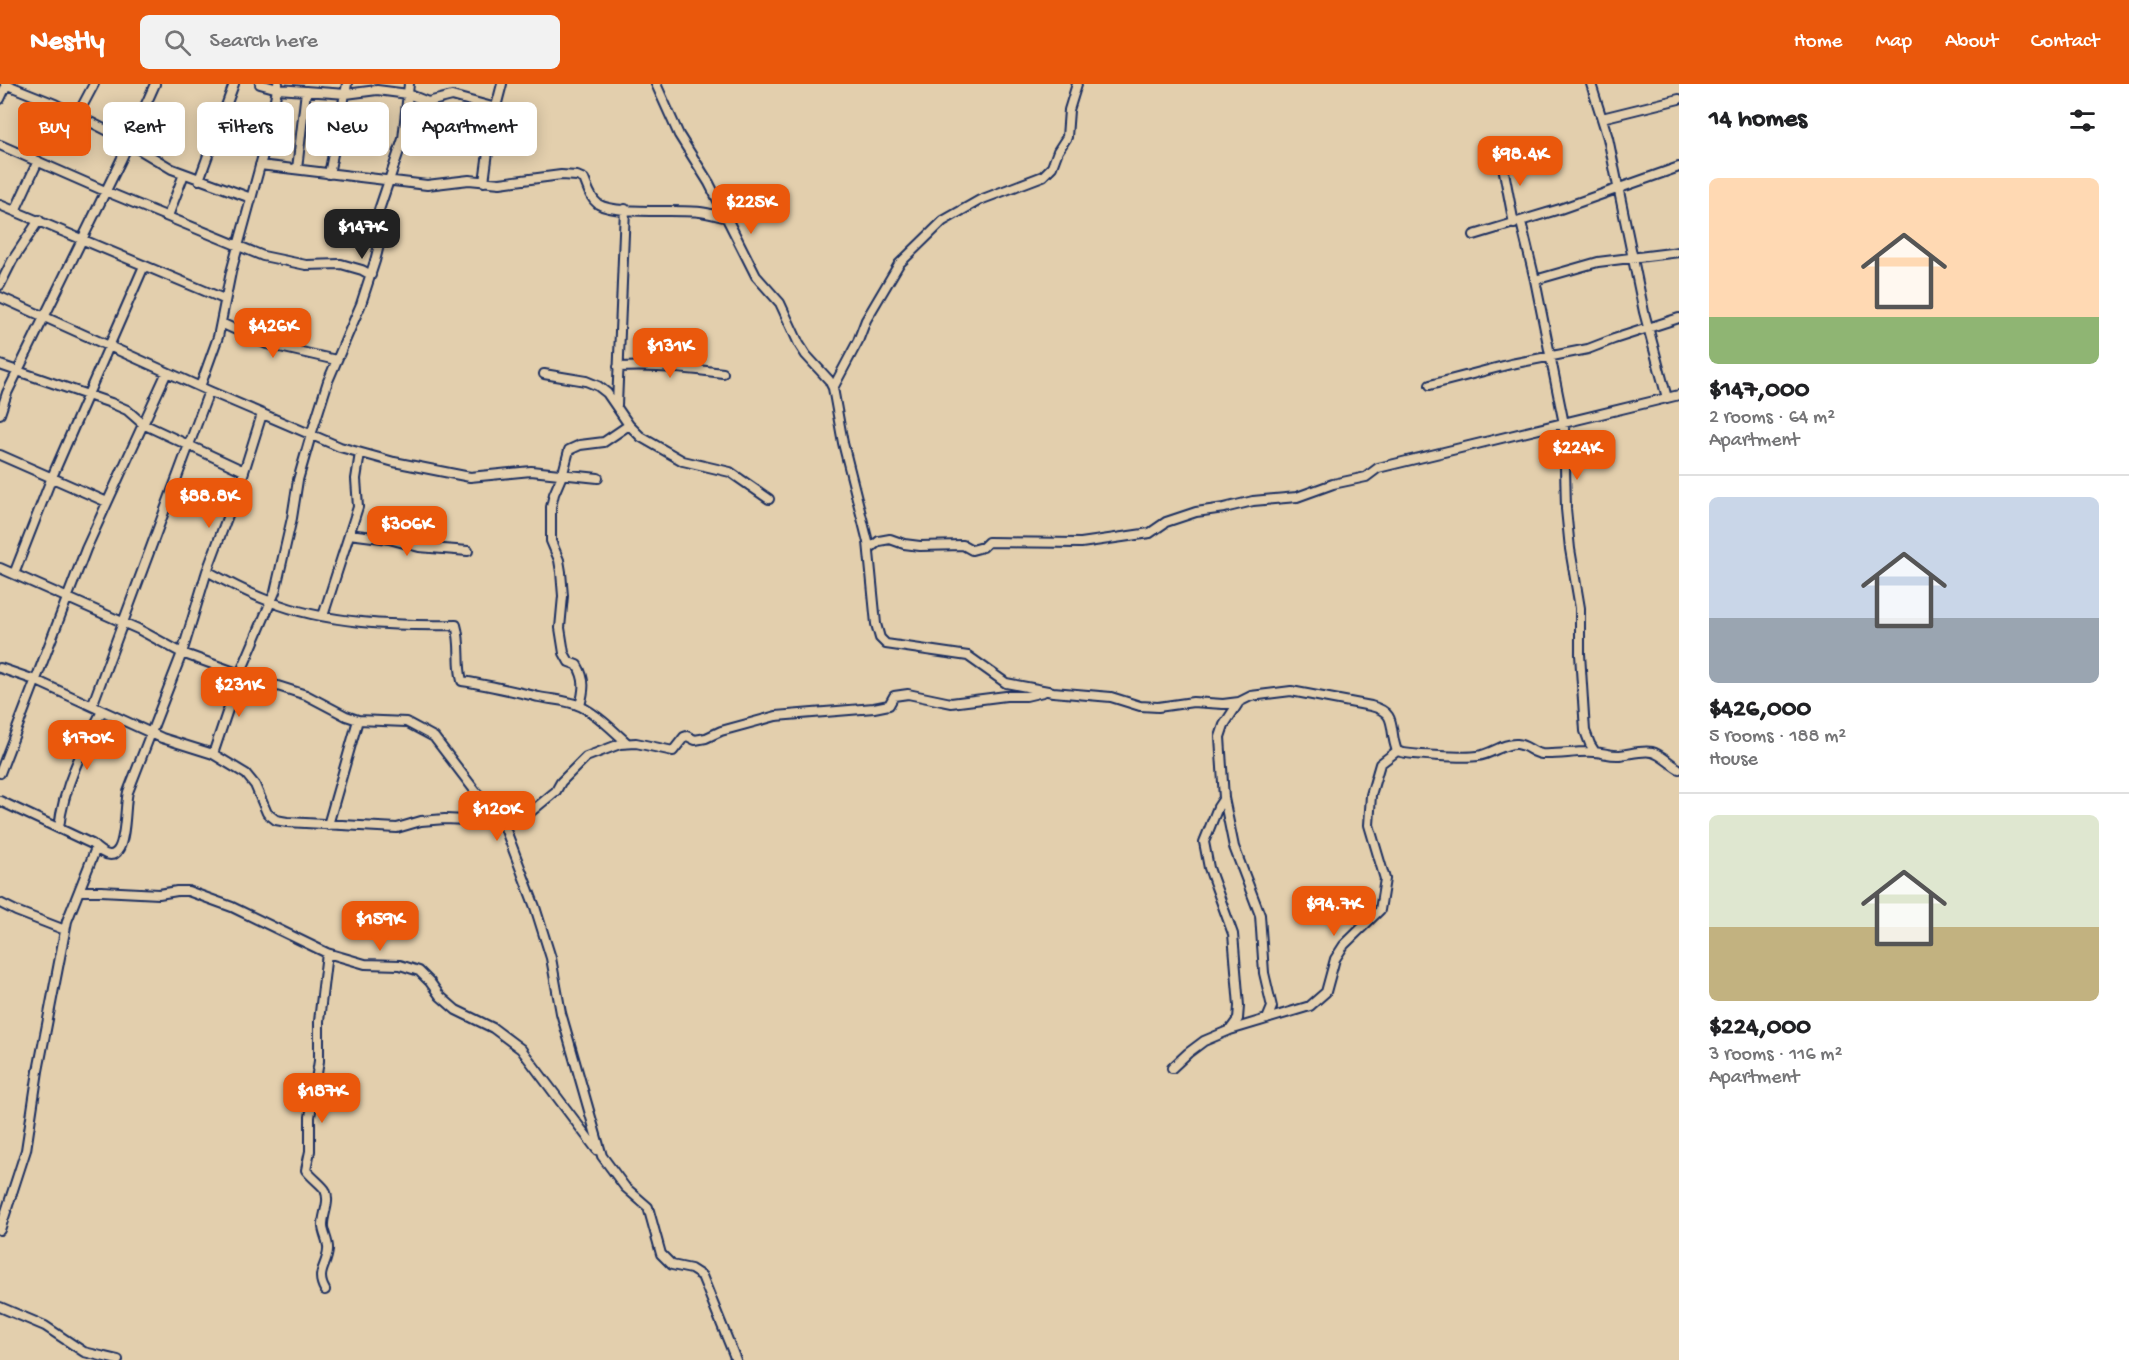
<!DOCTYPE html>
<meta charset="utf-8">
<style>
:root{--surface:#fff;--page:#f2f2f2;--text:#202124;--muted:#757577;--line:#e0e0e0;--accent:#ea580c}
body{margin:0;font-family:"Gochi Hand",sans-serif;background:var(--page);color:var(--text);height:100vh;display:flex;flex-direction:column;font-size:22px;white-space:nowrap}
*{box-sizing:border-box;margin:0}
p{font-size:20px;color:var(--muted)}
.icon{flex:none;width:33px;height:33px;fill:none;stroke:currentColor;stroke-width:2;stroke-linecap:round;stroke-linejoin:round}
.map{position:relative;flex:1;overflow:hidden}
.panel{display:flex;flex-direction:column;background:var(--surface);width:450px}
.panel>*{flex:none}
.banner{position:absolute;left:18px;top:18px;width:570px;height:54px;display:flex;gap:12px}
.price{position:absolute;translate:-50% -51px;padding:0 14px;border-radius:12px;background:var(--accent);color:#fff;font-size:20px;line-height:39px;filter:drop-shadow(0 2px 3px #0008)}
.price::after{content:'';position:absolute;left:50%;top:36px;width:18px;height:14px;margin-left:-9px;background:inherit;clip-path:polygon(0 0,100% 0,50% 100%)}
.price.on{background:#222;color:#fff}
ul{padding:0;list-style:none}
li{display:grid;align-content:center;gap:12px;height:318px;padding:0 30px}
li+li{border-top:2px solid var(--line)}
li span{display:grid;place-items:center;height:186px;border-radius:9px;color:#555}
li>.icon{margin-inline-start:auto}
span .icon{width:108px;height:108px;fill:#fffc;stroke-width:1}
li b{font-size:26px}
h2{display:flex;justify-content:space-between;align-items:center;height:72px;padding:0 30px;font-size:26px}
.chip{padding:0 21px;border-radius:9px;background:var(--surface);box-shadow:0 3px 15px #0003;font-size:21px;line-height:54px}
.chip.on{background:var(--accent);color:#fff}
header{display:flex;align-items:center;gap:36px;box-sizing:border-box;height:84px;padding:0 30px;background:var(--accent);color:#fff}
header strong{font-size:28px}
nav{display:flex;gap:33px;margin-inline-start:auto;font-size:21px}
.search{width:420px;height:54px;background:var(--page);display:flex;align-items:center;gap:15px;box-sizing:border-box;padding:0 21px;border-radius:9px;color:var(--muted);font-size:22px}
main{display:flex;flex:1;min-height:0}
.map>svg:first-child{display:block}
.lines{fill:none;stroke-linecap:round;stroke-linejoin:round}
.minor-casing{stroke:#1b2f5e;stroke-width:12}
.minor{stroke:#e3cfad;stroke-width:8}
</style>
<header>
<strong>Nestly</strong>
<div class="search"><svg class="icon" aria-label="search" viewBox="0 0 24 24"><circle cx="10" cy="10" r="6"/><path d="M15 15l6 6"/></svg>Search here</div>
<nav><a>Home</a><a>Map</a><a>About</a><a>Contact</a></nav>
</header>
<main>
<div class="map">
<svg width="1679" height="1276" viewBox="0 0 1679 1276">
<rect width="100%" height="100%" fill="#e3cfad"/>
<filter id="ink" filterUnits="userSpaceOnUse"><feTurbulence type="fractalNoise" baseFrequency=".0167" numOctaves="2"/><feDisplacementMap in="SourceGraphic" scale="12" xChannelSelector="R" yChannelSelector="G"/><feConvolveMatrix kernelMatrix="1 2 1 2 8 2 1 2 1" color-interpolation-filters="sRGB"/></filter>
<g filter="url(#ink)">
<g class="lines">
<g class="minor-casing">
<path id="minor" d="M5,0L55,20L110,48L172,85L251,114
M260,0L278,5L346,10L377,6L408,10L428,18L452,12L496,24
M656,0L679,51L709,99L756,192L780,219L799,260L806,271L829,296L833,304
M1077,0L1069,26L1067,53L1058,67L1052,83L1043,92L980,116L943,137L899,180L866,236L858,257L833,304L843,359L868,458L876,540L880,554L886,560L968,572L1006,599L1053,608L1111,613L1140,622L1158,623L1193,618L1223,620L1239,618L1251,612L1291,607L1371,622C1399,629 1388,645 1397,667C1405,671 1466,674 1478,672C1492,670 1503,659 1517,660C1527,661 1532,669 1542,670C1559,671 1576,667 1593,668C1602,668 1610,672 1620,671C1630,670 1642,666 1652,668C1661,670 1670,680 1679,685
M1591,0L1608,54L1644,228L1667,314
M0,15L7,0
M77,32L94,0
M1602,34L1679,15
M0,61L105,107L263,172L306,181L341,180L362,186L371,191
M1501,72L1514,140
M260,81L427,101L469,96L500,99L561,91L577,92L584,95C588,104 590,114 598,120C615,131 676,125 700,128C709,129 718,132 727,134
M297,85L306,7
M329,90L347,0
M199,96L234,0
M484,98L492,38L502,0
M0,121L224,215
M15,127L38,77
M168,132L184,90
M1521,138L1535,196L1564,340L1566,425L1570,465L1580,524V570L1585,647L1590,660L1595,668
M1474,151L1560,125L1679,83
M1535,196L1598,178L1679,168
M0,201L12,177L39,136
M0,213L209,307L340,363L394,378L470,393L531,387L598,394
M221,239L267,260L336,276
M0,281L111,319L127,326L143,340L244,387
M618,283C654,281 687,284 723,289
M544,290L586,297L598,302L607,309L629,341L641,353L683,377L730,388L769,415
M1430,301L1511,280L1588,265L1614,255L1679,234
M200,303L218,253L231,188L266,60L278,0
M617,321L625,125
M0,330L7,309L121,76L155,0
M0,371L107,418
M349,450L389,455L419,463L468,467
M869,465L879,457L890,455L904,460L920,462L963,461L972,466L983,463L988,458L1081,459L1150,449L1166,438L1196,428L1224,424L1253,417L1297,413L1333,400L1366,393L1378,384L1679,311
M0,484L138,545L182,569L240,590L306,611L346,632L358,636L406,638L434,653L476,708L493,724L502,736L535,823L551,874L561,929L602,1072L625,1103L648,1123L661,1170L672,1181L691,1185L702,1192L736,1276
M207,487C227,498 248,509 269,517C326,540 396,542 456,541C462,561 457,578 462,597C489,601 513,607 539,613C553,616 567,616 580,622C598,631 612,645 627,659
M14,490L52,393L144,182
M323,532L358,423L356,395L360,369
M0,584L35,596L162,654L213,670L246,690L255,701L267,729L276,736L287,738L397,744L421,737L445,735L487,737L527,731L556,707L561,698L586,673L620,660L636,659L673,667L684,653L687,652L695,656L706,654L721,647L776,632L874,624L889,621L894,612L908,610L951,619L1006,612H1026L1043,608
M1239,618L1224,641L1220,653L1224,714L1234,763L1260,831L1264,889L1272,923L1267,935
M92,622L209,307
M580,622C584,606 586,596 577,581L569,578L564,569L560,544L563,512L561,488L559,476L551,457V423L554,410L563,389L569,366L580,361L604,358L629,341
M213,670L240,590L275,508L292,434L298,396L311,351L328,297L361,220L375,177L379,161V126L403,55L409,0
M0,689L86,465L167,288
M1224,714L1218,723L1204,758L1209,784L1233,850L1239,922L1238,935L1230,946
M0,717L92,760C130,798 123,726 128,708L182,569L207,487L242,394L262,330
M328,741L358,636
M59,744C63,703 83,664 102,627
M80,807H101L159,810L177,807H188L232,823L327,869L365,880L400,881L419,887L430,898L440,912L456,926L493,944L521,965L597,1066
M0,819L16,827L65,846
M1172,984L1188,969L1204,957L1230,946L1310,922L1326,908L1335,875L1344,861L1380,826L1385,795L1369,741L1371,711L1380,680L1397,667
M0,1146L26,1066L38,987L67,837L96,764
M325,1206C315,1188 327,1183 328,1166C329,1159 324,1151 323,1143C322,1131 331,1118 325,1106C323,1102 310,1092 306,1086L310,1067V1033L319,977V937L327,869
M0,1223L45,1242L84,1268L118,1276"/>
</g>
<use href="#minor" class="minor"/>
</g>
</g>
</svg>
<b class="price" style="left:1520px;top:103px">$98.4K</b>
<b class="price" style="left:751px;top:151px">$225K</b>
<b class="price on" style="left:362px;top:176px">$147K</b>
<b class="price" style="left:273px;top:275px">$426K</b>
<b class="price" style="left:670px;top:295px">$131K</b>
<b class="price" style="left:1577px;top:397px">$224K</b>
<b class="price" style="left:209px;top:445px">$88.8K</b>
<b class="price" style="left:407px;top:473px">$306K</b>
<b class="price" style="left:239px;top:634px">$231K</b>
<b class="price" style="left:87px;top:687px">$170K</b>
<b class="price" style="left:497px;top:758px">$120K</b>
<b class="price" style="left:1334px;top:853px">$94.7K</b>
<b class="price" style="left:380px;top:868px">$159K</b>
<b class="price" style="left:322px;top:1040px">$187K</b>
<div class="banner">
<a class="chip on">Buy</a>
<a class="chip">Rent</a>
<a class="chip">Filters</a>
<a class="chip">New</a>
<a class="chip">Apartment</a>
</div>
</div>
<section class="panel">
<h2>14 homes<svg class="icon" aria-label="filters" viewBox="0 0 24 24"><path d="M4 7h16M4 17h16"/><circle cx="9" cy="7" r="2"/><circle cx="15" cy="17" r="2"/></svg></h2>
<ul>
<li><span style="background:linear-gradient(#ffd9b3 75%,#8fb573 0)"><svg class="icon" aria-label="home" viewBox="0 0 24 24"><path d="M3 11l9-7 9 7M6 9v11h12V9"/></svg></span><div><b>$147,000</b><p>2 rooms · 64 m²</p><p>Apartment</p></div></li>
<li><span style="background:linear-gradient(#c9d6e8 65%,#9aa5b1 0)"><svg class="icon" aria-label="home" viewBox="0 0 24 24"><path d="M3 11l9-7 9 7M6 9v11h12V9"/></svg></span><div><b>$426,000</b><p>5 rooms · 188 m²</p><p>House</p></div></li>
<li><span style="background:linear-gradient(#dfe7d0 60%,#c2b280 0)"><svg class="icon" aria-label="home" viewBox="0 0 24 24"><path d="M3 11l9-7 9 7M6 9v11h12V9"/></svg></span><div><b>$224,000</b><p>3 rooms · 116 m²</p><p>Apartment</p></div></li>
</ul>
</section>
</main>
